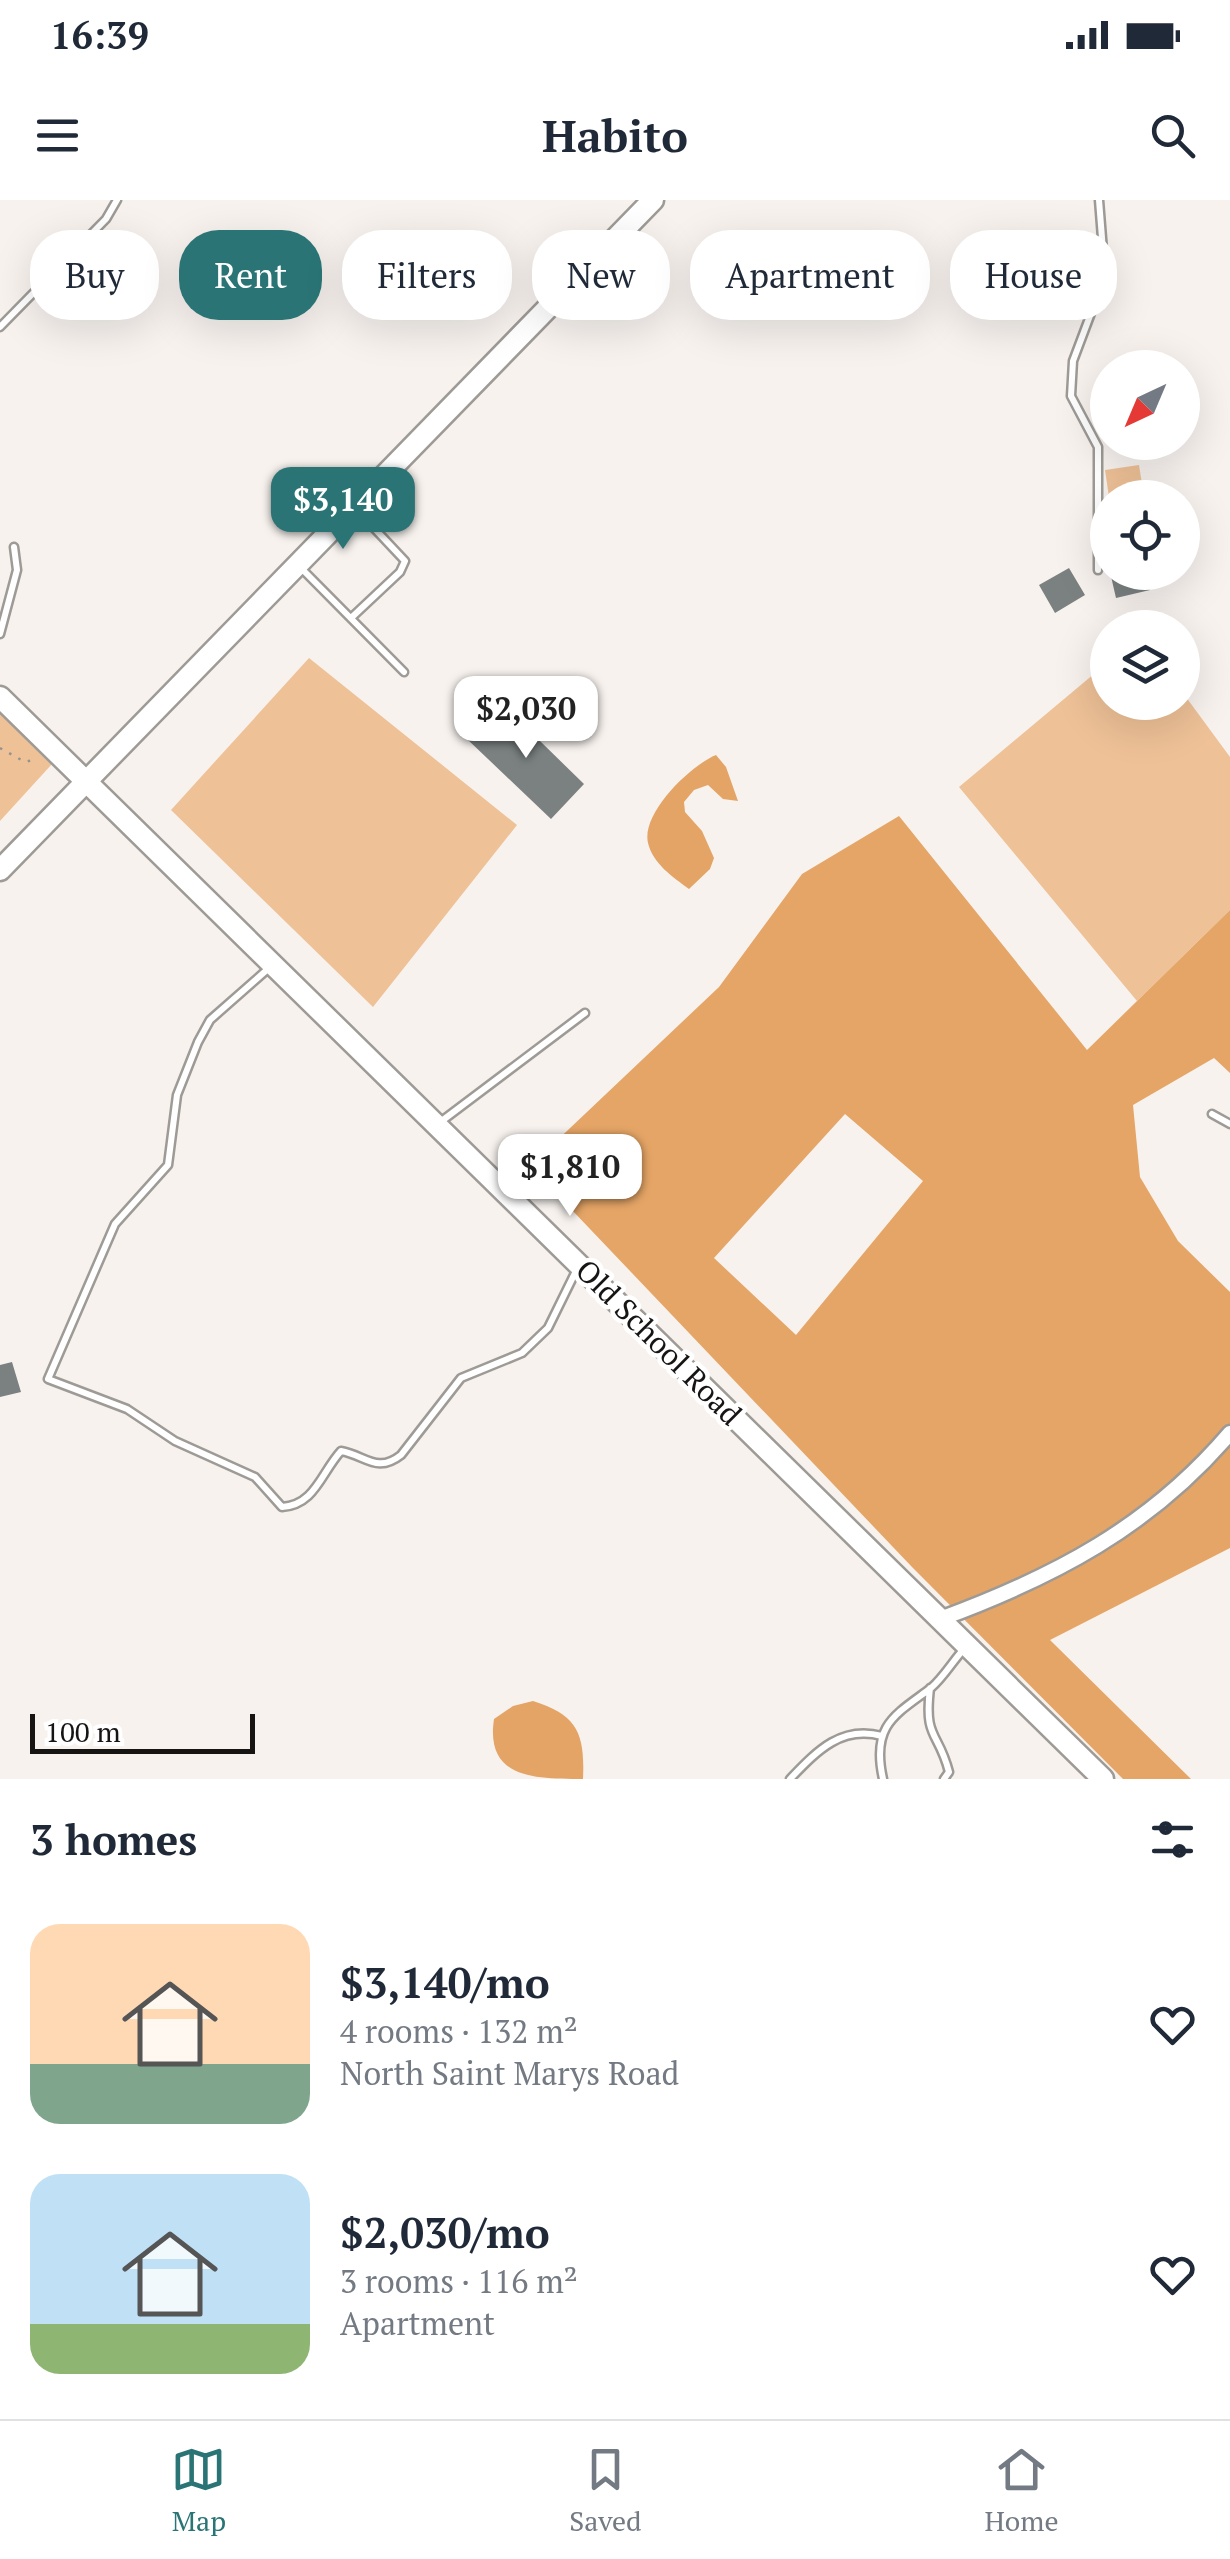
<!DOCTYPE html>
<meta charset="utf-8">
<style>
:root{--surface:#fff;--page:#f2f2f3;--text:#1f2937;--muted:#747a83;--line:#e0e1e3;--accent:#2a7475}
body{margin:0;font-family:"PT Serif",serif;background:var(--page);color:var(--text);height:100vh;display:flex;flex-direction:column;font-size:38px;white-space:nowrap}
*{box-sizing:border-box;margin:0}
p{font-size:32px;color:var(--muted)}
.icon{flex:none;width:55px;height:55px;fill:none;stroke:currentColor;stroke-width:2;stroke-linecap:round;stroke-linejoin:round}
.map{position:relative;height:1579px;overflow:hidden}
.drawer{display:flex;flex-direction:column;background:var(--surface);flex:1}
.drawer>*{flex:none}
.top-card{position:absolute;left:30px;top:30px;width:1170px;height:90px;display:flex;gap:20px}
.needle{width:65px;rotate:224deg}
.fabs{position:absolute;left:1090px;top:150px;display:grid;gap:20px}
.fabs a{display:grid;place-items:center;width:110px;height:110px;border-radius:50%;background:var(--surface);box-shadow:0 10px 40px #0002;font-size:50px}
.scale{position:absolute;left:30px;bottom:25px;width:225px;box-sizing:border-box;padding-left:10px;border:5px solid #171514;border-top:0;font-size:28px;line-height:35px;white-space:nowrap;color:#171514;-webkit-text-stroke:8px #fff;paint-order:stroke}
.price{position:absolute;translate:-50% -85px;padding:0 22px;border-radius:20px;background:#fff;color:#222;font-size:32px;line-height:65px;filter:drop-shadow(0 2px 5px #0008)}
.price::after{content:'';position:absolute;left:50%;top:60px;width:30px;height:22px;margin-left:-15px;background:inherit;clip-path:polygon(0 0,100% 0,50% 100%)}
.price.current{background:var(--accent);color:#fff}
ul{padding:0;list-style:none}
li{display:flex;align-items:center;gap:30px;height:250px;padding:0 30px}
li span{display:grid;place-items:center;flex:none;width:280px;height:200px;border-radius:30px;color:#555}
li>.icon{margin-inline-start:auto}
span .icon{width:120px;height:120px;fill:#fffc;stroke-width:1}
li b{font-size:42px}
h2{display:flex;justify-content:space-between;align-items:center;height:120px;padding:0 30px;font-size:42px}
.chip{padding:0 35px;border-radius:40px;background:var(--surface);box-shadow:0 10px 40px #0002;font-size:35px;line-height:90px}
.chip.current{background:var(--accent);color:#fff}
.status{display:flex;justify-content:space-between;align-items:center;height:70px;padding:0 50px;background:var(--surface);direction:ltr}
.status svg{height:28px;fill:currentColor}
header{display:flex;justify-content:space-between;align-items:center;height:130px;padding:0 30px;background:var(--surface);font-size:45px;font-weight:700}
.tabs{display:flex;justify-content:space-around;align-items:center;height:140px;border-top:2px solid var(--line);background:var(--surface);font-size:28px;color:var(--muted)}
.tabs a{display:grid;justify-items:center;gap:5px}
.tabs .current{color:var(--accent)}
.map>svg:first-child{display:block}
.green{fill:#eec197}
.forest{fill:#e5a566;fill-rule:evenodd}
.water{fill:#e4a466}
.building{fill:#7b8181}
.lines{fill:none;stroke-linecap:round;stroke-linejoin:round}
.lane-casing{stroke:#9e9a96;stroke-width:11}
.street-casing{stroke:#9e9a96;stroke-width:19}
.secondary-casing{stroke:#9e9a96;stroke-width:25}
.path{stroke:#96928f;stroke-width:2.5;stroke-dasharray:2.5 8;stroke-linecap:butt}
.lane{stroke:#fff;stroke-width:6}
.street{stroke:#fff;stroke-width:14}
.secondary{stroke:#fff;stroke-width:20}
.labels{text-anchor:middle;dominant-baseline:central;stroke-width:9;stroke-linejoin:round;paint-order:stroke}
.street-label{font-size:30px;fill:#171514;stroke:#fff}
</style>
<div class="status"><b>16:39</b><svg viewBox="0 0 49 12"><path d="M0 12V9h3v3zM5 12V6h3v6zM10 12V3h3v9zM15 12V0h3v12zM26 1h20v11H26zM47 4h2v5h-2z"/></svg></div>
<header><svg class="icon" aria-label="menu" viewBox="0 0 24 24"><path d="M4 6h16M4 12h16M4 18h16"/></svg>Habito<svg class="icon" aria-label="search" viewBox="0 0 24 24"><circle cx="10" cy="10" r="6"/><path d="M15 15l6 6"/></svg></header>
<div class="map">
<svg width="1230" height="1579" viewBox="0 0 1230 1579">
<rect width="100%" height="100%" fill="#f7f2ee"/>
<path class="green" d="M1139,265L1144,297H1109L1105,270Z
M309,458L517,625L373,807L171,610Z
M1107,463L1108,502H1182L1183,493L1230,557V710L1137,801L959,587Z
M0,513L52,564L0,621Z"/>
<path class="forest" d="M899,616L1087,850L1230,710V873L1214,858L1133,905L1140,977L1178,1041L1230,1092V1348L1050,1440L1191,1579H1123L912,1367L530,966L719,787L802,674ZM845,914L923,981L796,1135L714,1058Z"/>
<path class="water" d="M716,555L726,567L738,601L723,599L708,585L694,590L684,602L685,612L702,631L714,658L710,669L689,689C673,677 653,664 648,643C641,613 691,565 716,555Z
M533,1501C578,1515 585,1534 583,1579C535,1579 485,1579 494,1519L513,1506Z"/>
<path class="building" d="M1069,368L1085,395L1055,413L1039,385Z
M1110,372H1147L1150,390L1116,398Z
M502,504L584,584L551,619L467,539Z
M12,1162L21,1192L0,1197V1165Z"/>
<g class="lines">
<g class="lane-casing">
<path id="lane" d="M0,127L106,19L117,0
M299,366L404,472
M1098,370V247L1071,196L1073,161L1105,76L1099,0
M351,418L400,372L405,361L357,310
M0,434L17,370L14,347
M269,768L210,820L198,842L177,895L168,965L115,1024L48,1179L127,1209L175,1241L255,1277L282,1307C315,1305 321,1273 341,1251C365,1255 377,1274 401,1255L461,1178L522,1153L548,1128L576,1071
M1212,914L1230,924
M439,923L585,813
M930,1488C924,1540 938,1530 949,1572L944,1579
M790,1579C817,1551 841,1525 882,1536
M883,1579C871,1525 895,1515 931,1488C943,1478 953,1461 963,1450"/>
</g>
<g class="street-casing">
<path id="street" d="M940,1419C1054,1377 1150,1327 1230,1233"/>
</g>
<g class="secondary-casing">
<path id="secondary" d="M0,497L1103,1579
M0,670L653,0"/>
</g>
<path class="path" d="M0,548L25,562L36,559"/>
<use href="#lane" class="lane"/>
<use href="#street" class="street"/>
<use href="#secondary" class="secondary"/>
</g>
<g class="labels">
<g class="street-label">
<text transform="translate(659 1142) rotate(45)">Old School Road</text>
</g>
</g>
</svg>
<div class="fabs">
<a><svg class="needle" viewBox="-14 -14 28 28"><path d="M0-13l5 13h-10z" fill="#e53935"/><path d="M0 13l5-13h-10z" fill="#747a83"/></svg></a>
<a><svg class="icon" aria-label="locate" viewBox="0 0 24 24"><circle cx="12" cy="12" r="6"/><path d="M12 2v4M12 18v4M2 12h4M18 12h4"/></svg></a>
<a><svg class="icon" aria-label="layers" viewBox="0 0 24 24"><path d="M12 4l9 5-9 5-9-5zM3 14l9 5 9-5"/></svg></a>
</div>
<div class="scale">100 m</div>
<b class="price current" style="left:343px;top:352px">$3,140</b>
<b class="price" style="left:526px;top:561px">$2,030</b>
<b class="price" style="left:570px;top:1019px">$1,810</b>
<div class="top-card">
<a class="chip">Buy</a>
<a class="chip current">Rent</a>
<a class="chip">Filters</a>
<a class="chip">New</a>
<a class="chip">Apartment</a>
<a class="chip">House</a>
</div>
</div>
<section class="drawer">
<h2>3 homes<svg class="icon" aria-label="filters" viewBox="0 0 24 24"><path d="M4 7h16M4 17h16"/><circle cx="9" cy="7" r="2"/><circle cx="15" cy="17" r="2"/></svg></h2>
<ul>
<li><span style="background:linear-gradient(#ffd9b3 70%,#7fa58c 0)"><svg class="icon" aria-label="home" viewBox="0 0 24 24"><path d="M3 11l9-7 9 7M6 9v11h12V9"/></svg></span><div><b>$3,140/mo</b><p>4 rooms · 132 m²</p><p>North Saint Marys Road</p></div><svg class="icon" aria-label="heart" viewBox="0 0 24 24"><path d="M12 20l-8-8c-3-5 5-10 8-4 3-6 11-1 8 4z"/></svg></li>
<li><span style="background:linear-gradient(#bfe0f5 75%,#8fb573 0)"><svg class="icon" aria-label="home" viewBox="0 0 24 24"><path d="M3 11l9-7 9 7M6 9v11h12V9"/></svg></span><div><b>$2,030/mo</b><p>3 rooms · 116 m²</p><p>Apartment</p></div><svg class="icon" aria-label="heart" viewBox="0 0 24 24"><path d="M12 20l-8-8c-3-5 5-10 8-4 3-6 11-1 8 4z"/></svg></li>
</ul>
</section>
<nav class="tabs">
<a class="current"><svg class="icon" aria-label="map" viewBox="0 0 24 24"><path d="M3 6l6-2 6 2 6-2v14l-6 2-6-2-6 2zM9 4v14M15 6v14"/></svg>Map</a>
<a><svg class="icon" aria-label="saved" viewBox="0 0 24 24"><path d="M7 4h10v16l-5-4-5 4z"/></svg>Saved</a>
<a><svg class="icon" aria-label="home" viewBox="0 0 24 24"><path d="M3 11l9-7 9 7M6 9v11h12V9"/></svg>Home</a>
</nav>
